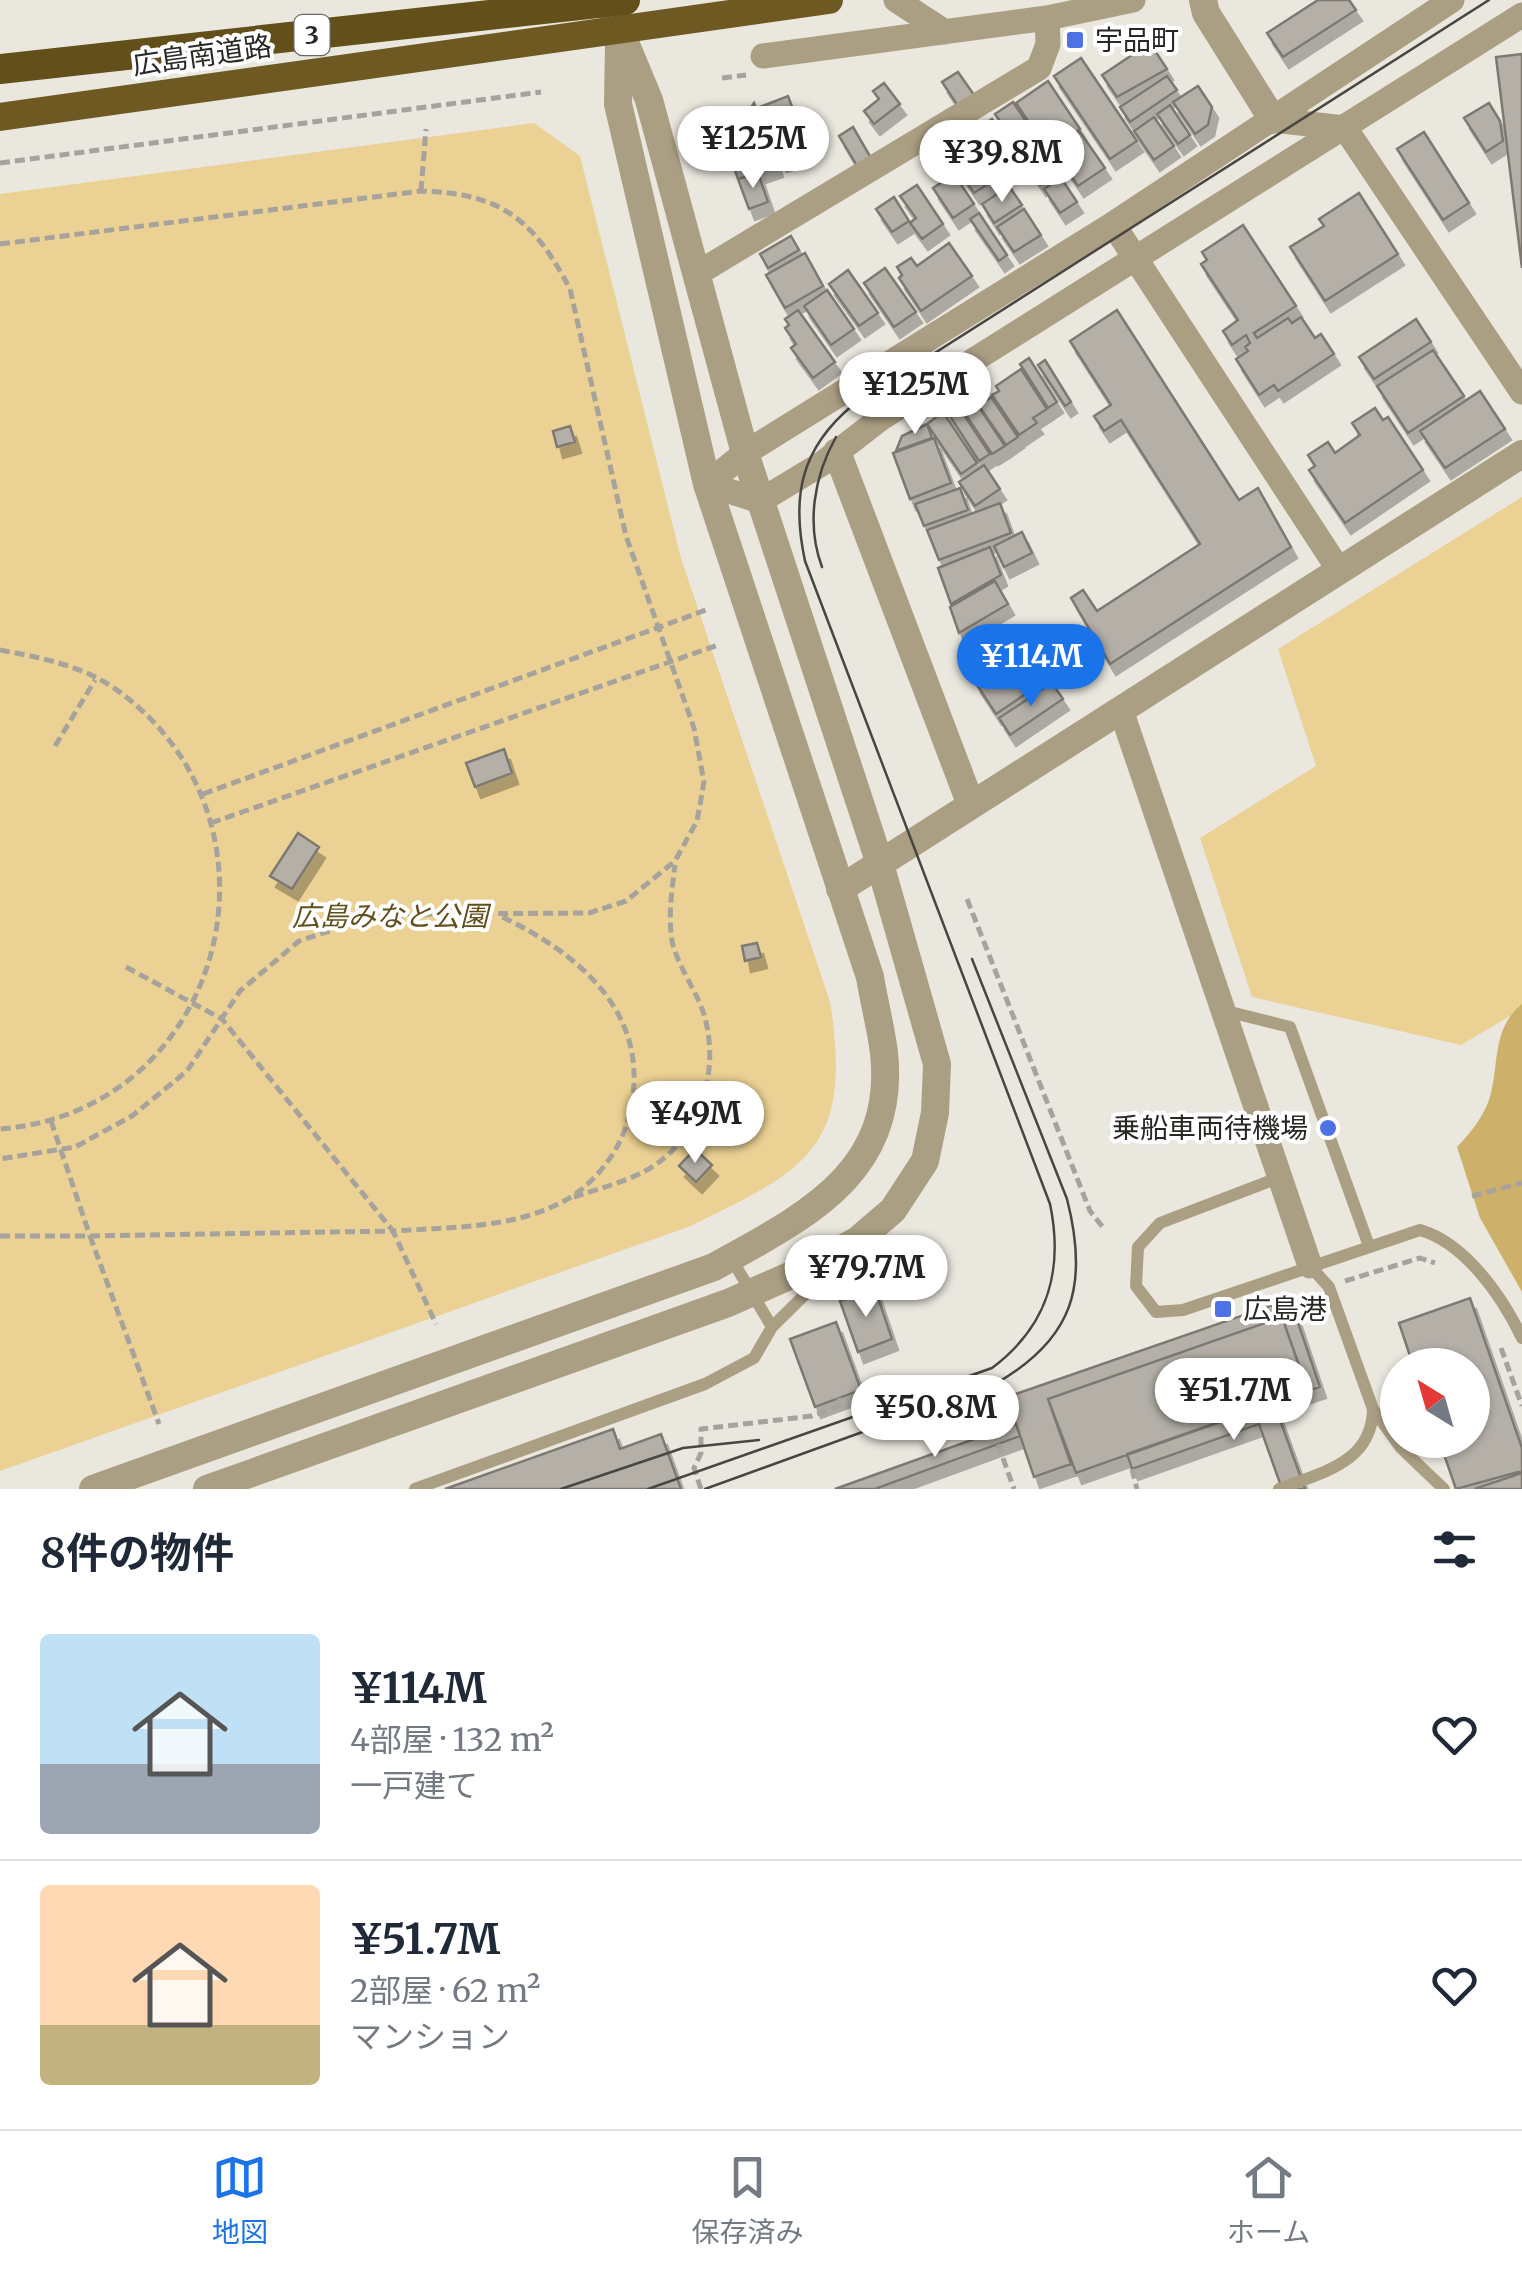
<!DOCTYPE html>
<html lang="ja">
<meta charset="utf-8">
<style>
:root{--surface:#fff;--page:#f2f2f3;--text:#1f2937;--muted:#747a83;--line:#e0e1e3;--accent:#1a73e8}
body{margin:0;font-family:Merriweather,"Noto Sans JP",serif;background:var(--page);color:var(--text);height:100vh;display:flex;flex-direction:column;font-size:38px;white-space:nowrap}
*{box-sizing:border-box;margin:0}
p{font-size:32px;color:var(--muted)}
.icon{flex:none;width:55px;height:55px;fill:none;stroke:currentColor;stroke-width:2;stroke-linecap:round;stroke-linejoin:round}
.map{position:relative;height:1489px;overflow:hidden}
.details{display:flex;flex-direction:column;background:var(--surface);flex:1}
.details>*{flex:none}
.needle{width:65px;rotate:323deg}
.buttons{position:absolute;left:1380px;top:1348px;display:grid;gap:20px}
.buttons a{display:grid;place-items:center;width:110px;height:110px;border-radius:50%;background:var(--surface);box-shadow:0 2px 8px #0004;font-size:50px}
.price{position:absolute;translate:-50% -85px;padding:0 22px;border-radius:35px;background:#fff;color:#222;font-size:32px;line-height:65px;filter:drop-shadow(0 2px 5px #0008)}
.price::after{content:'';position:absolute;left:50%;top:60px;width:30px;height:22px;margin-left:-15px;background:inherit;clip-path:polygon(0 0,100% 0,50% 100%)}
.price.active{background:var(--accent);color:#fff}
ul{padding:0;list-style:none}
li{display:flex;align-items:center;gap:30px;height:250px;padding:0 40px}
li+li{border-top:2px solid var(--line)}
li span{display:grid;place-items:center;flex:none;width:280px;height:200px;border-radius:10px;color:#555}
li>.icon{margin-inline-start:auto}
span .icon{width:120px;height:120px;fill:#fffc;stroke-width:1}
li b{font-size:42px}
h2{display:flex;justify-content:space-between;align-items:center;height:120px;padding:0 40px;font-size:42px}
.menu{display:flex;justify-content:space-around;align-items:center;height:140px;border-top:2px solid var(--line);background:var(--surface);font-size:28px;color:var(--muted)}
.menu a{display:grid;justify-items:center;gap:5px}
.menu .active{color:var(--accent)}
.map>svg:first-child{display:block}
.green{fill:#ebd193}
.water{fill:#cdb16b}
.building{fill:#b4b0a8;stroke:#7d7971;stroke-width:2.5;filter:url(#shadow)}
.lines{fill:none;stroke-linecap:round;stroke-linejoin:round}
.path{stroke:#a6a39c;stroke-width:5;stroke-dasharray:10 5;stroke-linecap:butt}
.service{stroke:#ab9f83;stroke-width:12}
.minor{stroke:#ab9f83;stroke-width:25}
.tertiary{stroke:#ab9f83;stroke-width:28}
.trunk{stroke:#6e5922;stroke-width:28}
.motorway{stroke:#634f19;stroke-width:30}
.tram{stroke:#484642;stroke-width:2.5}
.poi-dot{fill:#4f71e6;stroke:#fff;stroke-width:4}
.labels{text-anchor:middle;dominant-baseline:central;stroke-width:8;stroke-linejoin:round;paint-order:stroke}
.shield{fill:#fff;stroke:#686865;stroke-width:2.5}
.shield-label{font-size:25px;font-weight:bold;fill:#282723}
.poi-label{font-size:28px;fill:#282723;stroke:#fff;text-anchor:start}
.street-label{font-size:28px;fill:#282723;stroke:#fff}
.park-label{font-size:28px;font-style:italic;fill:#624e1a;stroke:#fff}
</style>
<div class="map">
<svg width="1522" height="1489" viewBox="0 0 1522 1489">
<defs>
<filter id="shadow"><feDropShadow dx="6" dy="11" stdDeviation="0" flood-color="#0004"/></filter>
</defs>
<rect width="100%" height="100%" fill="#eae7de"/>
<path class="green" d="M534,123L580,156L681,558L830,1002C853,1147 809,1169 688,1227L0,1471V194Z
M1522,497V1009L1461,1045L1252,997L1200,838L1316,766L1278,649Z"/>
<path class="water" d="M1522,1004V1292L1480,1218L1457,1147C1472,1131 1486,1114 1491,1093C1499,1059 1493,1028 1522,1004Z"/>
<path class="building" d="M1318,0H1349L1356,10L1283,57L1267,33Z
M1150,43L1167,69L1117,97L1102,75Z
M1522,54V268L1496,57Z
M1081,58L1137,141L1110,159L1054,76Z
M958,72L974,95L958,106L942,82Z
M1167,76L1177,90L1130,122L1120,107Z
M1048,81L1080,129L1048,151L1016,103Z
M884,83L900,104L874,124L864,111L879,99L873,91Z
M1198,86L1212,107L1208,125L1195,134L1173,102Z
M788,96L809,151L781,161L760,107Z
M1013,102L1033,132L1016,144L995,114Z
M754,103L777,166L738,179L726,145Z
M1489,103L1500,121L1503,141L1486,152L1464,118Z
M1170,105L1190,135L1178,144L1157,114Z
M1154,117L1174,146L1154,160L1134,131Z
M992,119L1006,139L987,152L973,132Z
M853,127L871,158L857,166L839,136Z
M1080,132L1105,168L1078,186L1053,150Z
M1424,132L1469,203L1443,220L1397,149Z
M1035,136L1048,156L1031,168L1018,148Z
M989,156L1002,175L974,193L961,174Z
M1049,161L1057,173L1040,185L1032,173Z
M758,173L768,202L749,209L738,179Z
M954,174L974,204L953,218L933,188Z
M1061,178L1077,202L1060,213L1044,189Z
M917,185L943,224L922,239L910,223L916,218L900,196Z
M1009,186L1022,205L994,223L982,204Z
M1359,193L1398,254L1325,301L1290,247L1324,226L1319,219Z
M894,197L909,221L892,232L876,209Z
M1024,209L1041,235L1014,252L997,227Z
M979,213L1007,255L999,261L970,219Z
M1243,225L1296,306L1254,333L1257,338L1288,318L1292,323L1301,317L1315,338L1321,334L1334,354L1278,391L1274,385L1259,395L1236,359L1248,351L1245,347L1250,343L1246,335L1232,345L1223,331L1238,320L1201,264L1207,260L1202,252Z
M791,236L799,250L768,268L760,254Z
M949,243L972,276L921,311L899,278L902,275L897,267L911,258L917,266Z
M805,253L823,286L785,308L766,275Z
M885,268L916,312L894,327L864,283Z
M848,270L878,313L859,326L829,284Z
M827,290L854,329L831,345L804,306Z
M798,310L835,362L813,378L791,348L796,344L785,328L789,325L785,319Z
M1117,310L1239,500L1258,488L1291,547L1110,664L1071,598L1083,590L1097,611L1200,544L1121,420L1104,431L1094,416L1111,405L1070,341Z
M1416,319L1431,342L1374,379L1359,357Z
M1433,350L1464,396L1408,433L1377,386Z
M1029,358L1057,402L1048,408L1020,364Z
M1045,360L1071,402L1065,406L1038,365Z
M1021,369L1047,409L1033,418L1037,423L1019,435L992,395L999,391L996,386Z
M1480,391L1505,429L1445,468L1420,431Z
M970,394L1005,446L992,454L958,403Z
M991,397L1018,437L1006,445L979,406Z
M956,403L990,454L979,461L946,410Z
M1375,408L1383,420L1388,417L1423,470L1345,523L1309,470L1315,466L1308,455L1328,442L1335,453L1360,435L1352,423Z
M943,412L977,463L961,474L927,424Z
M927,424L932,438L896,451L902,436Z
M570,426L575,442L557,447L553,431Z
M934,438L951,483L910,499L893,453Z
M984,465L1000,489L975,506L959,482Z
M960,488L968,510L924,526L915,504Z
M1000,503L1011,533L939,560L927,530Z
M1022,532L1032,553L1004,567L994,546Z
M990,547L1001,575L951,604L938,568Z
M995,581L1008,604L959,633L950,607Z
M1023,639L1044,670L1029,680L1009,649Z
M1006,649L1033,689L996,714L975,682L980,678L975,670Z
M1052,683L1063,699L1010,735L999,718Z
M504,749L512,773L475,787L466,763Z
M298,833L319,847L292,889L270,876Z
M757,943L761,957L745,961L742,946Z
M695,1149L712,1165L696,1182L679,1166Z
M875,1289L892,1339L858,1352L840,1301Z
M1470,1298L1522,1448V1471L1456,1489L1439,1440H1472V1365H1413L1399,1323Z
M1290,1299L1320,1387L1308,1391L1282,1317L1048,1399L1071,1464L1034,1477L1007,1397Z
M1282,1317L1308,1391L1076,1473L1048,1399Z
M836,1322L861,1390L815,1407L790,1339Z
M1274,1403L1305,1489H1282L1259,1424L1132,1469L1127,1454Z
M1016,1424L1020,1436L875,1489H835Z
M613,1429L620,1449L661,1434L681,1489H445Z
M1522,1473V1489H1474Z"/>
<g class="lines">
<path class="path" d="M722,78L746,75
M0,163L541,92
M421,191L426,129
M0,244L421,191C501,193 534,220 570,289L626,536L694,728L704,782L697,821L675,861L626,901L589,913L430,914L344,926L299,941L240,991L187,1071L132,1116L75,1147L0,1159
M0,650C42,658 86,666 121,693C298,826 224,1111 0,1129
M55,746L95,680
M203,794L706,610
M211,823L718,645
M967,899L1090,1211L1105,1230
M126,967L222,1019L393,1231C451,1227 512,1229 564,1201C592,1186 617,1155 626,1126C659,1022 586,956 498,915
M51,1121L90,1236
M1472,1196L1522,1183
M574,1197C595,1190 618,1184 639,1174C696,1148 721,1077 705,1018C698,992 678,968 672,941C668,916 672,889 675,865
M0,1236H90L159,1424
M90,1236L393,1231L436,1324
M1345,1281L1420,1258L1435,1263
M1292,1306L1313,1296
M1501,1348L1522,1406
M998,1444L1014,1489
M1132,1469L1137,1489
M701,1489L694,1468L701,1453V1429L812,1416L841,1405L839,1398"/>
<path class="service" d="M1222,1010L1290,1027L1369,1246
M1278,1178L1160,1223L1138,1247L1136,1286L1156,1312L1183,1310L1420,1230C1465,1243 1502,1296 1522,1338
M731,1258L772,1327
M1373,1409L1401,1448L1444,1489
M415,1489L705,1384L754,1358L772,1327L839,1261
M1279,1489C1322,1472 1372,1463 1373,1409L1329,1287L1310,1266"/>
<path class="minor" d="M896,0L945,32
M763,56L1047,18L1133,0
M1273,120L1345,128L1522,392
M1113,224L1339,570
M698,273L1039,68L1048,44L1047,18
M707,484L760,501L823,463L880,419L1522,15
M707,484L745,453L1113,224L1452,0
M1121,710L1310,1266"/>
<path class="tertiary" d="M1203,0L1206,13L1273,120
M837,452L971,805
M840,889L1522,454
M93,1489L714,1267C803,1217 897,1174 884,1053C881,1028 874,1002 870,977L707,484L618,104L619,43
M207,1489L728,1303L812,1266L858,1240L893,1210L925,1161L935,1113L937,1064L880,864L745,453L649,100L612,11"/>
<path class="trunk" d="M0,117L829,0"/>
<path class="motorway" d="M0,69L625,0"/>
<path class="tram" d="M822,567C806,524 814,476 836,437
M561,1489L683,1448L759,1440
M648,1489L992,1368C1048,1326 1064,1271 1050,1204L805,561C791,496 801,448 853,405L1489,0
M705,1489L995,1384C1074,1339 1089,1285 1067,1199L972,959"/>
</g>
<g class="poi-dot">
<rect x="1065" y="30" width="20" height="20" rx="5"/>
<circle cx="1328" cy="1128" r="10"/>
<rect x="1213" y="1299" width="20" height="20" rx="5"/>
</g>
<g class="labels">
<rect class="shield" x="294.5" y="15" width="35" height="40" rx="8"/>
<g class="shield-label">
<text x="312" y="35">3</text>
</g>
<g class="poi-label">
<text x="1095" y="40">宇品町</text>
<text x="1308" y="1128" text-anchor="end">乗船車両待機場</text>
<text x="1243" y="1309">広島港</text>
</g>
<g class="street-label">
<text transform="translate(202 55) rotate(-8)">広島南道路</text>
</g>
<g class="park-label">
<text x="390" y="916">広島みなと公園</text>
</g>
</g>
</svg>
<div class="buttons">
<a><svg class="needle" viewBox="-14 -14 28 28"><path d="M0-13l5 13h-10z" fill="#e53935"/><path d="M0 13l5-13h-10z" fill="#747a83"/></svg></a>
</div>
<b class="price" style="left:753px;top:191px">¥125M</b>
<b class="price" style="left:1002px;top:205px">¥39.8M</b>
<b class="price" style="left:915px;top:437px">¥125M</b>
<b class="price active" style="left:1031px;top:709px">¥114M</b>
<b class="price" style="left:695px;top:1166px">¥49M</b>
<b class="price" style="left:866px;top:1320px">¥79.7M</b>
<b class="price" style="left:1234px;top:1443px">¥51.7M</b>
<b class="price" style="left:935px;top:1460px">¥50.8M</b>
</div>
<section class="details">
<h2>8件の物件<svg class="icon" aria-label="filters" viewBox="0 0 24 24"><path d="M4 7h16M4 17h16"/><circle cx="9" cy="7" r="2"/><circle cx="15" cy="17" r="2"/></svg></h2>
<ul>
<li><span style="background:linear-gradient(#bfe0f5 65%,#9aa5b1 0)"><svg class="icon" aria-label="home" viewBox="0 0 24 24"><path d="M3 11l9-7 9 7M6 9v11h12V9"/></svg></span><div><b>¥114M</b><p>4部屋 · 132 m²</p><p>一戸建て</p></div><svg class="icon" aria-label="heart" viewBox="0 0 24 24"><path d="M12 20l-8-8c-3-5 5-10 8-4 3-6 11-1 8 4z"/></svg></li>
<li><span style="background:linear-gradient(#ffd9b3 70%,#c2b280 0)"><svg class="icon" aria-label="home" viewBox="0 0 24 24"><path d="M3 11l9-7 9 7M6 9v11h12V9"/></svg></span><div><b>¥51.7M</b><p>2部屋 · 62 m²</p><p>マンション</p></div><svg class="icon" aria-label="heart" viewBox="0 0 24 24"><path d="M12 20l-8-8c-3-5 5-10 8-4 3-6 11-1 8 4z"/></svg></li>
</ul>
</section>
<nav class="menu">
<a class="active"><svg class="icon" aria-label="map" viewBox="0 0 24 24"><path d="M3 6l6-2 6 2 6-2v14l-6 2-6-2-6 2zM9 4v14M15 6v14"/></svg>地図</a>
<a><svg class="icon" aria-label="saved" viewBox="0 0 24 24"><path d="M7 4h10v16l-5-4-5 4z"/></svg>保存済み</a>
<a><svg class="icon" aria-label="home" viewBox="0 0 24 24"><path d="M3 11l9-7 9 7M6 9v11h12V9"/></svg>ホーム</a>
</nav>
